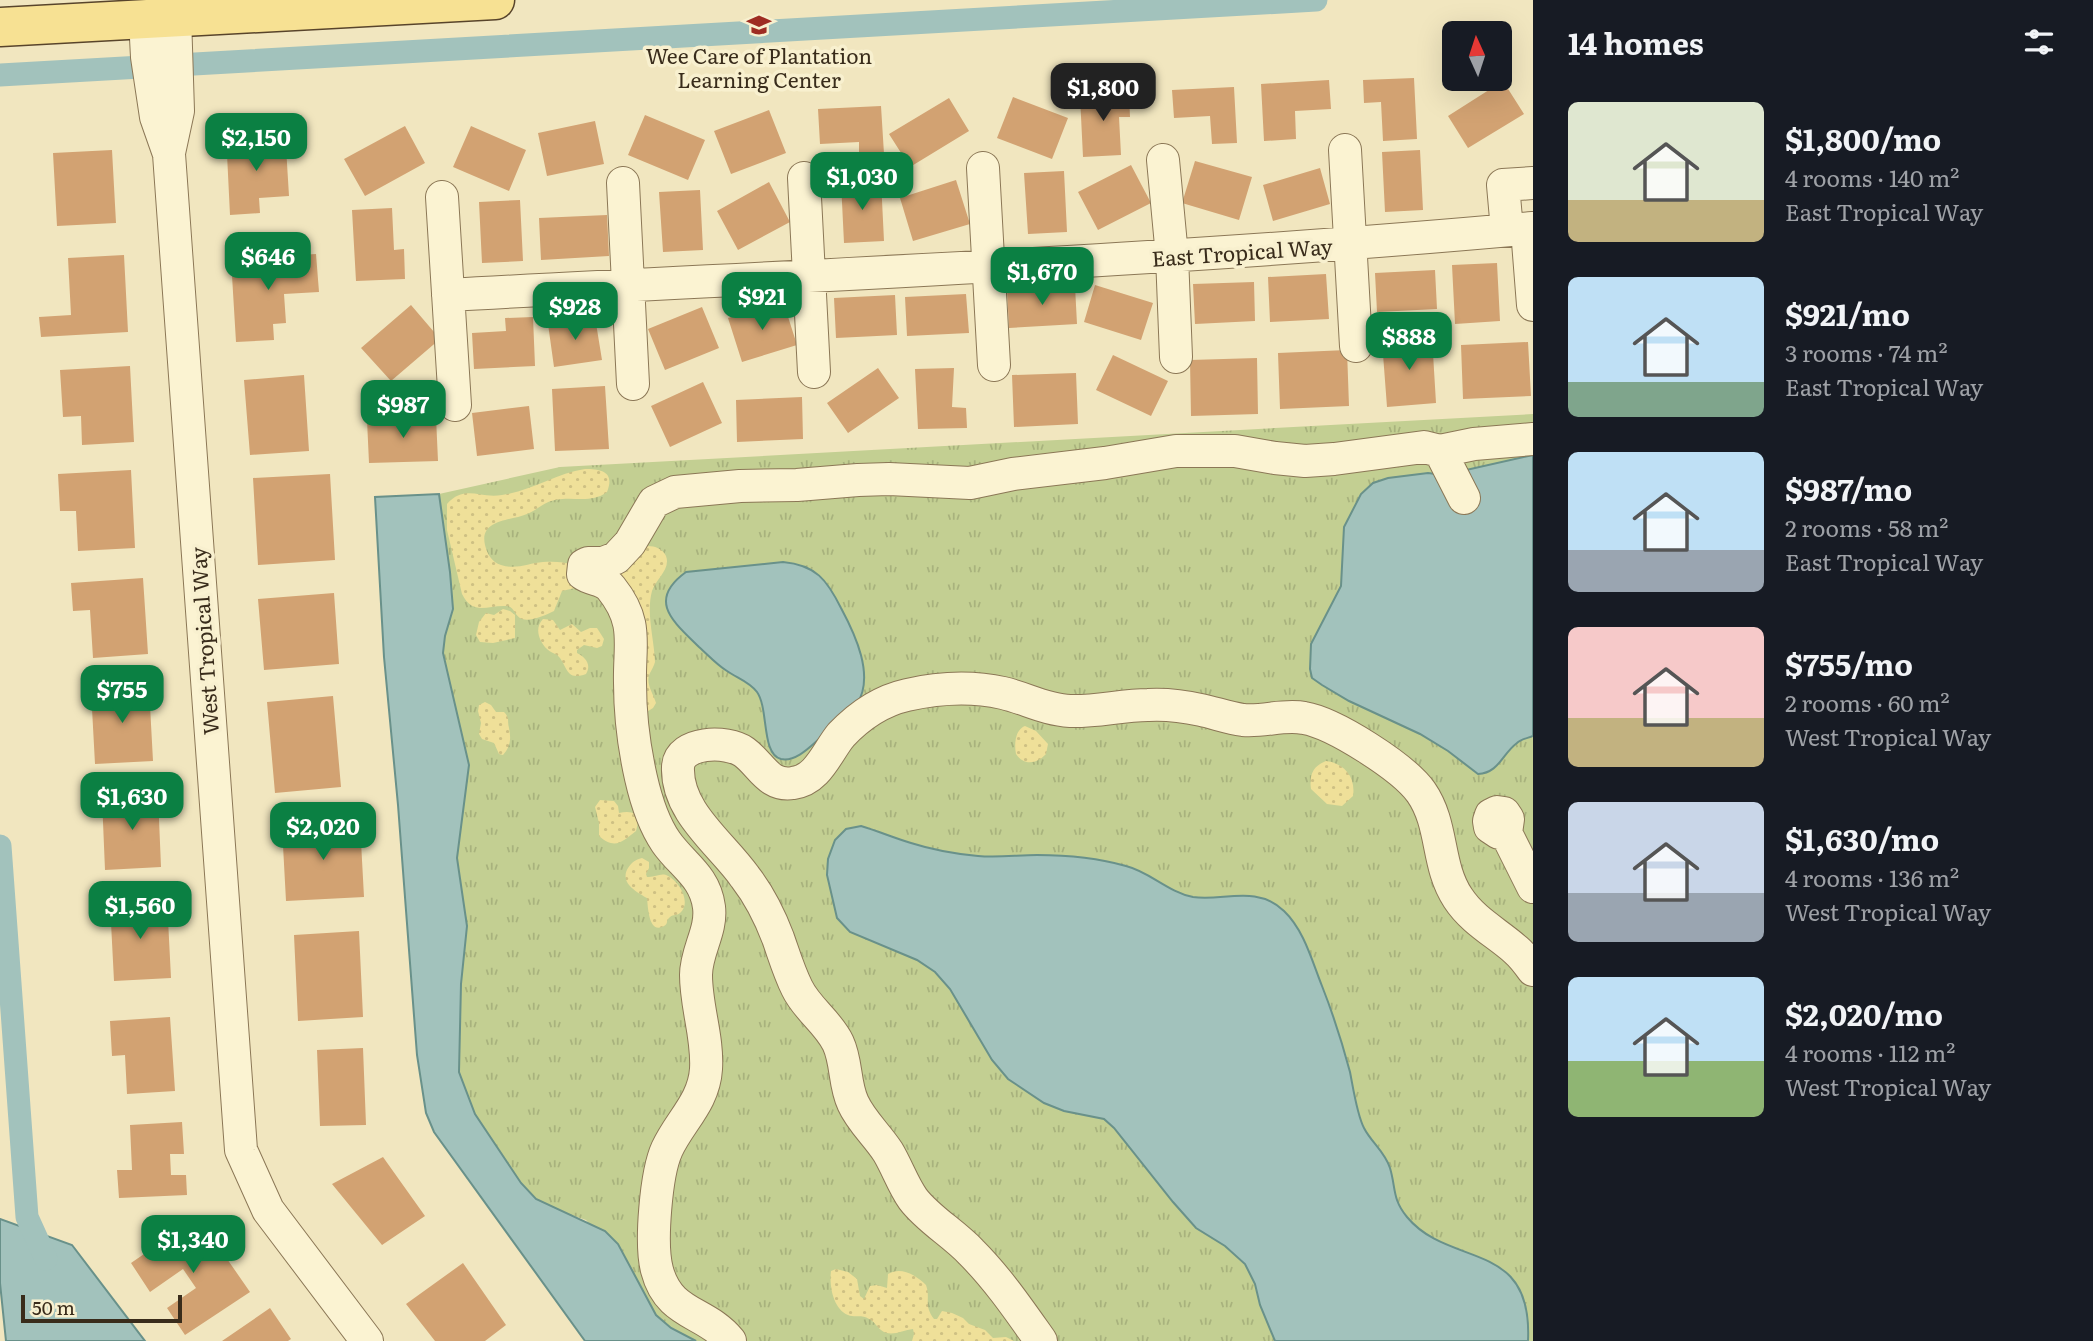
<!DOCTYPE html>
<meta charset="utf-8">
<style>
:root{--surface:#171b24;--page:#242831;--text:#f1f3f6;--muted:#9ea1a6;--accent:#0b8043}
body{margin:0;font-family:Literata,serif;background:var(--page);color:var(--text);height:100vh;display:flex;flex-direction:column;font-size:26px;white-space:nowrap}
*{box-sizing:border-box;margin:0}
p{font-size:23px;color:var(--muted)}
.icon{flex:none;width:38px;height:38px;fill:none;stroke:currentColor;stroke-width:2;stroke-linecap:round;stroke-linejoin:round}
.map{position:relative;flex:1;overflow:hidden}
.sheet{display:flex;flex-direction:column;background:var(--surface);width:560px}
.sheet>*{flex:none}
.needle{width:46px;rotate:357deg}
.controls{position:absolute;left:1442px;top:21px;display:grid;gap:14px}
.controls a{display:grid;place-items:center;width:70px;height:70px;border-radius:10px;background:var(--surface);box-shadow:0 7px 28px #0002;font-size:35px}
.scale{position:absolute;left:21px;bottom:18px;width:161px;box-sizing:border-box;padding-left:7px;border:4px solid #392c1b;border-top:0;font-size:19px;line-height:24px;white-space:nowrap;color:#392c1b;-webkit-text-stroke:5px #f8f0cf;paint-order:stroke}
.price{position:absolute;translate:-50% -60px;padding:0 16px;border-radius:14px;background:var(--accent);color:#fff;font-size:23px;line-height:46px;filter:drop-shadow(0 2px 4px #0008)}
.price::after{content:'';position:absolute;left:50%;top:42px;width:21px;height:16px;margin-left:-10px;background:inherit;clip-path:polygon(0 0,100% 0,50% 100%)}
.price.on{background:#222;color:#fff}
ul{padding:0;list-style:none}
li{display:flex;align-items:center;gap:21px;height:175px;padding:0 35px}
li span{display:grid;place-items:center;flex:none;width:196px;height:140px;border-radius:10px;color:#555}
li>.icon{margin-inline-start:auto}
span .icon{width:84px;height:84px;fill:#fffc;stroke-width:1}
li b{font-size:30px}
h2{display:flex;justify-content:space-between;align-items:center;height:84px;padding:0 35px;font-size:30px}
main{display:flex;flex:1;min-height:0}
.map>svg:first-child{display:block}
.grass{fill:url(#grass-tufts)}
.sand{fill:url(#sand-dots)}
.water{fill:#a2c2bc;stroke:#69918a;stroke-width:2}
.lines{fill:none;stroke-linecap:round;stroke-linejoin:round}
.canal{stroke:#a2c2bc;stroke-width:23}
.building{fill:#d2a272}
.minor-casing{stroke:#8b7756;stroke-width:34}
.major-casing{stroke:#58442b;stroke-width:41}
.minor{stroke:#fbf3d2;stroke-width:32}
.major{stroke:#f7e193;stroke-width:38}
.labels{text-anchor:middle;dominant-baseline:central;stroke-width:7;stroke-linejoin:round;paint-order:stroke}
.poi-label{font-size:21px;fill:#392c1b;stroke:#f8f0cf}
.street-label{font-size:21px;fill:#392c1b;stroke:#f8f0cf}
</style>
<main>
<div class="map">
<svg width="1533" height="1341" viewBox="0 0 1533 1341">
<defs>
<pattern id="grass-tufts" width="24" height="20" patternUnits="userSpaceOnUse" patternTransform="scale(1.75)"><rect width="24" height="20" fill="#c3cf92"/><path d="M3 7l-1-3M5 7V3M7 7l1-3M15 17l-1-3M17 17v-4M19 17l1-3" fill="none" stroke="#a8b27d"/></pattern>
<pattern id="sand-dots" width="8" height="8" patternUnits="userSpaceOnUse" patternTransform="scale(1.75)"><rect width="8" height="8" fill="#efe099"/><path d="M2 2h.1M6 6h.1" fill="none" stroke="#cec083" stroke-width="1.8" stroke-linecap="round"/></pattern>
</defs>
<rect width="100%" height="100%" fill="#f1e6bf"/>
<path class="grass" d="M1533,414V1341H696L671,1328L656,1315L637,1279L586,1220L554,1209L535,1199L521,1183L475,1114L459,1072L461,984L467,926L457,858L460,824L456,708L443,653L445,636L453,609L450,572L439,494L560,467Z"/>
<path class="sand" d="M585,469C602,469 615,472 607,492C591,504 574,496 555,500C544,502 537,510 527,514C511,521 479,519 485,545C487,554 492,562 501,565C516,570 529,563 543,562C554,561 565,562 575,565L578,583L575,588L562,591L554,611C546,615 531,622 522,619C514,616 515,606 506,606C487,605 473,616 462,594L447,530V504C465,484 479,499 502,495C532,491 556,473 585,469Z
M648,546C655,546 663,549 666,556C671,569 656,579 652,591C646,613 654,638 655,662C654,666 652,669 650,673C645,683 653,693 656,703L653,708L645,713L618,588V569L641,547Z
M503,609L510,611L515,615V638L493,643L480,642L476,635L479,622L486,613L494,615Z
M543,619L553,620L560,630L572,624L581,632L590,628H597L604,639L602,646L597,648L584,645L577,650V653C585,657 592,664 586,674C564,682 568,664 557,655C554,653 550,652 547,649C539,641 534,628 543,619Z
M485,702L491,705L496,712H504C510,718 507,720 509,728C511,738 511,746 503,755L499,754L494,743L482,739L479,734L481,723L478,711L479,705Z
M1025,726L1036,731L1048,744L1046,754C1037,764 1024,766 1016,754C1014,744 1015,730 1025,726Z
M1326,761C1344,763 1356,777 1353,796L1342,806L1327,804L1311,789C1309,775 1313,766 1326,761Z
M600,800L614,801L618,806L619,813C634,810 641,814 636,831C622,842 615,850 599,836V823L595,807Z
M642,858L649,862V868L646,874L647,877C655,878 661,872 668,876C679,881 692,903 680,913C676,916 674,914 670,917C665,921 669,923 664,926C648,935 648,905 647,898C637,892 619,883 628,868C632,862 635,860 642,858Z
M836,1269L848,1272L857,1279L860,1296L864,1299L870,1286L877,1285L887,1288L888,1274C901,1266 916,1275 926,1285C931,1299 923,1304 934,1319H937L942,1311L952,1313L963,1318L969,1324L985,1330L993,1338L1006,1337L1014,1341H912L914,1334L913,1329C902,1330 891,1338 881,1330C877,1327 874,1321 869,1319C862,1314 855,1318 848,1315C833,1309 829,1285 831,1271Z"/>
<path class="water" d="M1533,455V736C1528,738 1521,739 1517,743C1502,754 1499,773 1478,774L1448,751L1420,734L1349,701L1322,685L1312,678L1310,669L1311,644L1341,586L1344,527L1361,494L1373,483L1388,478L1428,473L1444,475Z
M439,494L450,572L453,609L445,636L443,653L469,765L457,858L467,926L461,984L459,1072L475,1114L521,1183L536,1199L605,1231L618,1244L656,1315L671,1328L696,1341H585L434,1132L426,1113L417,1055L398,805L384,657L375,497Z
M783,562C816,565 827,580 841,608C855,634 875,676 857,704C849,717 830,731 818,740C809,748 795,762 781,759C761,754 769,709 757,692C750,682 737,678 727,671C717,665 708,655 699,647C674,622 646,601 686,572Z
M861,826C878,831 894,838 911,843C933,850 956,854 978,856C998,858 1017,855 1037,855C1065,855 1098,858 1126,866C1150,872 1168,892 1193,897C1222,902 1256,884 1284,911C1304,930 1312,961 1322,986C1333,1014 1342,1042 1350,1072C1353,1087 1357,1115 1364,1128C1371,1142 1385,1152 1390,1168C1396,1188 1392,1199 1407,1217C1450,1269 1533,1238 1528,1341H1275L1260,1305L1255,1284L1245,1264L1225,1246L1196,1228L1173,1202L1114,1128L1104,1119L1064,1111L1044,1103L1008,1079L992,1060L950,989L935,972L917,960L850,932L837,918L827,875L828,859L835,840L846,829Z
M0,1219L72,1245L145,1341H6L0,1283Z"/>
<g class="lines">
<path class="canal" d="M0,75L1316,0
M0,846L27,1217L46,1259"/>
</g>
<path class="building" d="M1414,78L1417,139L1383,141L1381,102L1364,103L1363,80Z
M1329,80L1331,109L1295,111L1296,139L1264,141L1261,84Z
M1503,81L1524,114L1468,148L1448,116Z
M1234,87L1237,143L1212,144L1210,116L1174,118L1172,90Z
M1129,93L1130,117H1119L1121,155L1083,157L1080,96Z
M1013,97L1068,118L1052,159L997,138Z
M949,98L969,131L910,167L889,134Z
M881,106L884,154L859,156V142L820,144L818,109Z
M769,110L786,153L731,174L714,131Z
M645,115L705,140L688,180L628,155Z
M595,121L604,164L547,176L538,133Z
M405,126L425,163L365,196L344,159Z
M471,126L526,150L509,191L453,167Z
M273,134V147H286L289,196L259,198L260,213L230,215L227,154L238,153L237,136Z
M112,150L116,223L57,226L53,153Z
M1420,150L1423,210L1385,212L1382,152Z
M1195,161L1252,177L1239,220L1182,203Z
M1131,165L1151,203L1098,230L1078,192Z
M1320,168L1330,204L1273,221L1263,185Z
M1064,171L1067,232L1028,234L1024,173Z
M881,180L884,241L844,243L841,182Z
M956,180L970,224L913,241L900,198Z
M769,182L790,222L738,250L717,211Z
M700,190L703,250L663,252L659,192Z
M520,200L523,261L482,263L479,202Z
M392,208L394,250L404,249L405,279L356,281L352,210Z
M607,215L609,256L541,260L539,218Z
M316,254L319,292L284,294L286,323L273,324L274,340L236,342L231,259Z
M124,255L128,332L41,337L39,317L71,315L68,258Z
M1497,263L1500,321L1455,324L1452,265Z
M1435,270L1437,309L1377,312L1375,273Z
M1326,274L1329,319L1270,322L1268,277Z
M1254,282L1255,321L1195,324L1193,284Z
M1095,285L1153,303L1141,340L1084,322Z
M1075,286L1077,324L1009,328L1007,289Z
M966,294L969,333L907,336L905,297Z
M895,295L897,335L836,338L834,298Z
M783,301L797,345L742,362L728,318Z
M411,305L440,339L391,381L361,348Z
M702,307L719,348L665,370L648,329Z
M533,317L535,366L474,369L472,333L506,331L505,318Z
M595,317L602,360L554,367L548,324Z
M1432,337L1436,403L1387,407L1382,341Z
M1528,342L1531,396L1463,399L1461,345Z
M1347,350L1349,406L1280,409L1278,353Z
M1113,355L1168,381L1151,416L1096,390Z
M1257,358L1258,414L1191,416L1190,360Z
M130,366L134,442L82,445L81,416L63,417L60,370Z
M878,368L899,398L848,433L827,403Z
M954,368L952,407L966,408L967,428L918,429L915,369Z
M1076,373L1078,424L1014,427L1012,375Z
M304,375L309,451L250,455L244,380Z
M703,382L722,423L670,447L651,406Z
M605,386L609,449L555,451L552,389Z
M802,397L803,439L737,442L736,400Z
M529,406L534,449L477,456L472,413Z
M436,417L438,461L369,463L367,420Z
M131,470L135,548L78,551L76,511H60L58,474Z
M330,474L335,560L258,565L253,478Z
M143,578L148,654L93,658L90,610L73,611L71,583Z
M334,593L339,664L264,670L258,599Z
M149,687L153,761L95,764L91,690Z
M333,696L341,787L275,793L267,702Z
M158,795L161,867L105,870L102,798Z
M360,823L364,897L286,901L282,827Z
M167,900L171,978L114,981L110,903Z
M359,931L363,1017L298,1021L294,935Z
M170,1017L175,1091L127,1094L125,1055L112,1056L110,1021Z
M363,1048L366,1125L320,1126L317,1050Z
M182,1122L184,1154H170L171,1175H186L187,1195L119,1198L117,1170H132L130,1125Z
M383,1157L425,1216L382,1245L332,1184Z
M198,1217L250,1292L185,1335L167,1308L196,1288L183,1269L150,1292L131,1263Z
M463,1263L506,1325L485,1341H435L406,1304Z
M270,1308L291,1339L288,1341H222Z"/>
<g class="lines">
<g class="minor-casing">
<path id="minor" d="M145,19L147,57L156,117L169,154L241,1150L268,1210L367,1341
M1345,150L1356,346
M169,153L178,111L175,16
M1163,160L1172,256L1176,357
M983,168L994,365
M804,178L814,372
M623,183L633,384
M442,197L455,405
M1527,229L1533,305
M1507,230L1503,185L1533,183
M448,295C810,275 1172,261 1533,228
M1440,451L1474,444L1533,439
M1506,833H1499L1490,827L1489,821L1491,815L1497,812L1504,813L1508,819L1506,833L1533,887
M730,1341C705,1310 669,1316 657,1270C650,1244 656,1173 667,1149C680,1121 704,1102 706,1069C708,1037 696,1007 696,975C696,951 712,931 709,907C705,876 682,865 666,842C653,823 646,800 641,778C634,747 630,715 630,683C629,644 639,623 611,588C603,578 593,581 583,574L584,565L588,563H603L616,558L630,543L654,502L675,492L740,486L797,485L858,480L889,479L970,483L1013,474L1105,463L1176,451H1235L1275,458L1305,461L1334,459L1424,447L1440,451L1464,498
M1041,1341C1019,1310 998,1279 971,1252C953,1233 928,1219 913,1199C903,1185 897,1167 888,1152C877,1135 861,1121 853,1103C844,1084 847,1062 838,1043C828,1022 807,1009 797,988C789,972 784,955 778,938C770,917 759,895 745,877C722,844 676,812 678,767C679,741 727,740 744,752C761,764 768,787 793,783C818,780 827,752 841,735C860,715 880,701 907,695C938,688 971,686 1003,693C1025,698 1046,710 1070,711C1096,712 1122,705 1148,705C1166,704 1183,706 1201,710C1215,713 1229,718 1243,720C1264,722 1284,714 1304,718C1334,723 1403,767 1421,792C1444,825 1436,865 1458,898C1473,921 1497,933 1516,950C1523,956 1528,963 1533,970"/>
</g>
<g class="major-casing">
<path id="major" d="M0,27L495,0"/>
</g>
<use href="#minor" class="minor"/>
<use href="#major" class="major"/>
</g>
<defs>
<g id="school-bare" transform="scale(1.89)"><path d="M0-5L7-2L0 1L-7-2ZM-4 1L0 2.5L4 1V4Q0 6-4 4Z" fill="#9e2c22" stroke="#f8f0cf" stroke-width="2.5" paint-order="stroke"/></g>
</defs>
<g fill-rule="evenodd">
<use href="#school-bare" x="759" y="25"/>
</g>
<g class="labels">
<g class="poi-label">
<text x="759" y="54">Wee Care of Plantation<tspan x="759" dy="24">Learning Center</tspan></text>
</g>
<g class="street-label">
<text transform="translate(1242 251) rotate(-4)">East Tropical Way</text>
<text transform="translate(203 641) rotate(-94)">West Tropical Way</text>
</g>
</g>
</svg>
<div class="controls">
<a><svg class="needle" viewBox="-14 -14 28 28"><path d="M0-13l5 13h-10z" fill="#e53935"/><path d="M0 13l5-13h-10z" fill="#9ea1a6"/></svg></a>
</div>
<div class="scale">50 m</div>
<b class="price on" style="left:1103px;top:123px">$1,800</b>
<b class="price" style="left:256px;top:173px">$2,150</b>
<b class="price" style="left:862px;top:212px">$1,030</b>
<b class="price" style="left:268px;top:292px">$646</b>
<b class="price" style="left:1042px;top:307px">$1,670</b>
<b class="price" style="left:762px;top:332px">$921</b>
<b class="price" style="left:575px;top:342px">$928</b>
<b class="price" style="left:1409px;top:372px">$888</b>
<b class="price" style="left:403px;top:440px">$987</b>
<b class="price" style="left:122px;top:725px">$755</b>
<b class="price" style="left:132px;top:832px">$1,630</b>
<b class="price" style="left:323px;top:862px">$2,020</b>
<b class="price" style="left:140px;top:941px">$1,560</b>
<b class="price" style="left:193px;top:1275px">$1,340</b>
</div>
<section class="sheet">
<h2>14 homes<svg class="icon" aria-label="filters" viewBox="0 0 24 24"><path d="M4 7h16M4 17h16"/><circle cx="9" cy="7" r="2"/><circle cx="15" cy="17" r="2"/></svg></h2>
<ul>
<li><span style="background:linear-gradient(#dfe7d0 70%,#c2b280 0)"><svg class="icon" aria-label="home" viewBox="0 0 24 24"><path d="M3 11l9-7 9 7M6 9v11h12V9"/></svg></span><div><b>$1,800/mo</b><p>4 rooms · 140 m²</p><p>East Tropical Way</p></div></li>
<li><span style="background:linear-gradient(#bfe0f5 75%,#7fa58c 0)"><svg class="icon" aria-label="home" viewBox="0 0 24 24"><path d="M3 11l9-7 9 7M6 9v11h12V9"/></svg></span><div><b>$921/mo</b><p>3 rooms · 74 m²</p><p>East Tropical Way</p></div></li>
<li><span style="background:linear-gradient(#bfe0f5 70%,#9aa5b1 0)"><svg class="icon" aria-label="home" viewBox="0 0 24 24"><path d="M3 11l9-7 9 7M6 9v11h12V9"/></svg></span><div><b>$987/mo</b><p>2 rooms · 58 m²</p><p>East Tropical Way</p></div></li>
<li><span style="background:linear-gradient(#f6c9c9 65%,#c2b280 0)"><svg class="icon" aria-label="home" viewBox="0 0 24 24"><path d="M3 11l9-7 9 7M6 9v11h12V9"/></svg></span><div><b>$755/mo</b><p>2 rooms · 60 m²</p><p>West Tropical Way</p></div></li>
<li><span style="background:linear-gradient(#c9d6e8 65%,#9aa5b1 0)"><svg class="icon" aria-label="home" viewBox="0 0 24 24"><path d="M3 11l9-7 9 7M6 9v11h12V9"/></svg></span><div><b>$1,630/mo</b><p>4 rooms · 136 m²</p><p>West Tropical Way</p></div></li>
<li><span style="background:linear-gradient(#bfe0f5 60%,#8fb573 0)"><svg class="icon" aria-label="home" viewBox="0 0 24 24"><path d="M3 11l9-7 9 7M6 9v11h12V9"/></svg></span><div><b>$2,020/mo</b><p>4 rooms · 112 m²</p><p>West Tropical Way</p></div></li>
</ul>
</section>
</main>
